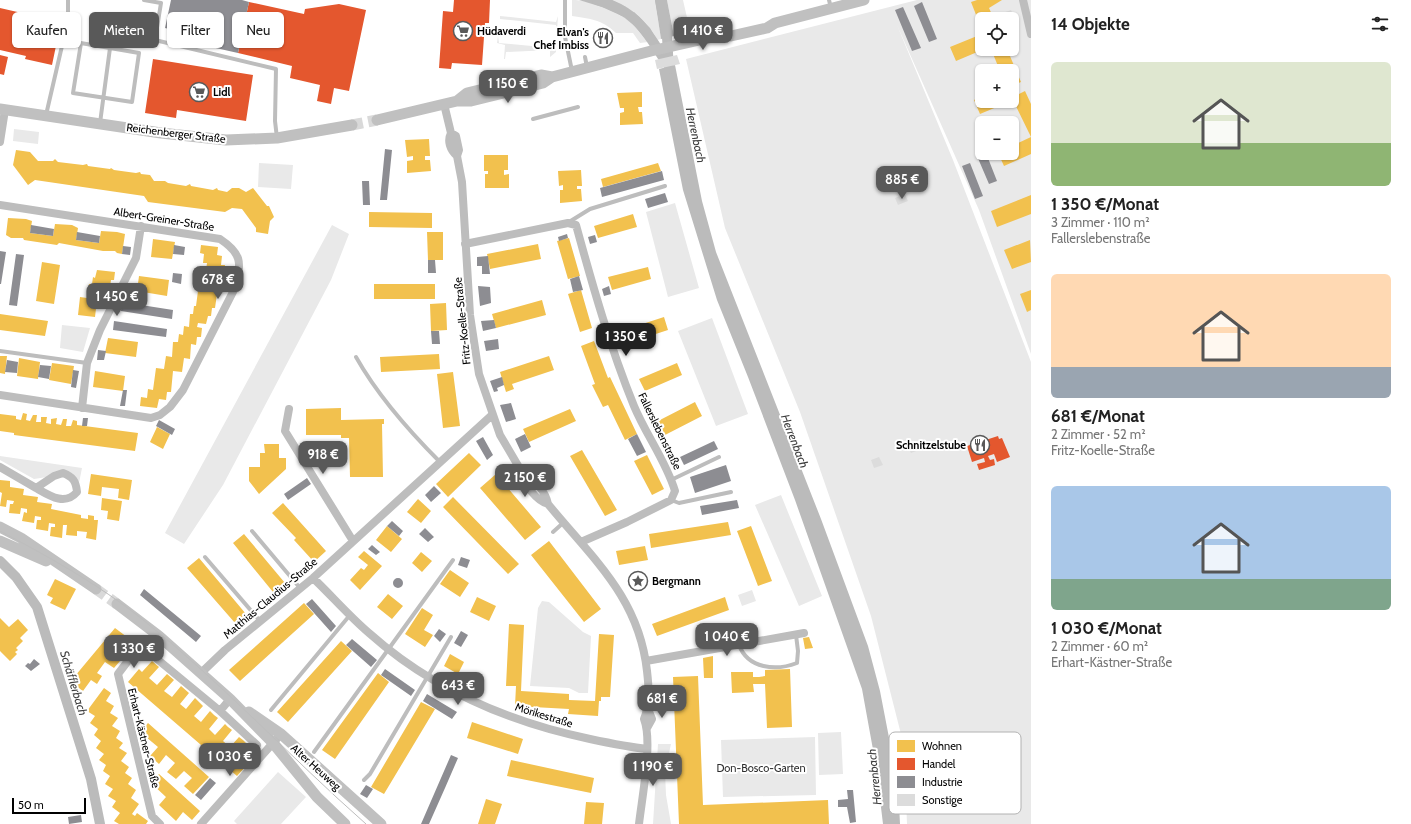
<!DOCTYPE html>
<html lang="de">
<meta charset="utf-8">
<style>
:root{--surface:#fff;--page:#f2f2f2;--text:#222;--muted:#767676;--accent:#595959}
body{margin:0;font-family:Cabin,sans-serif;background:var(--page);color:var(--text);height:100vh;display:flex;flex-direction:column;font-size:15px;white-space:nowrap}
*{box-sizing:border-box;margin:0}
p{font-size:13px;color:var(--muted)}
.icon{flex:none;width:22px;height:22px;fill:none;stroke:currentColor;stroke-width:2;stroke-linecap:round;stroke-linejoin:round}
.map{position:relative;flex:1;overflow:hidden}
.side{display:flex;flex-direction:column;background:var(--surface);width:380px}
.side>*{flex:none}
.guide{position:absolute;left:12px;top:12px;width:380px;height:36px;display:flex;gap:8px}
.fabs{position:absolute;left:975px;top:12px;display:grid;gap:8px}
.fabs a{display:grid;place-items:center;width:44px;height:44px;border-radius:6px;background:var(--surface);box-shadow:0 1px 3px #0004;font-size:20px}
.scale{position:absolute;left:12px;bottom:10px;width:74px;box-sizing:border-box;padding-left:4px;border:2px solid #000;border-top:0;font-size:11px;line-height:14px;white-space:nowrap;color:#000;-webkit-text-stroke:3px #fff;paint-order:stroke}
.price{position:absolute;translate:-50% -34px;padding:0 9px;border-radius:8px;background:var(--accent);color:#fff;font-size:13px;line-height:26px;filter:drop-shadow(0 1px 2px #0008)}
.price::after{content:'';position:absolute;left:50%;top:24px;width:12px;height:9px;margin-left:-6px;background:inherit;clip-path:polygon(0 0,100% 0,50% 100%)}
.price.active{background:#222;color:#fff}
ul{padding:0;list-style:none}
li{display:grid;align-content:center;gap:8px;height:212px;padding:0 20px}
li span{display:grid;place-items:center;height:124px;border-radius:6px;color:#555}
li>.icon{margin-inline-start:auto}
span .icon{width:72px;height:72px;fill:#fffc;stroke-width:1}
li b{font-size:17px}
h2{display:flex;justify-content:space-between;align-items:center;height:48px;padding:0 20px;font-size:17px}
.chip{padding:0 14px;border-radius:6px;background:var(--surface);box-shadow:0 1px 3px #0004;font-size:14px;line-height:36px}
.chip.active{background:var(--accent);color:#fff}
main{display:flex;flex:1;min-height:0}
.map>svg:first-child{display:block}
.green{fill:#e9e9e9;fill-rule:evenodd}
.water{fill:#bbb}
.homes{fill:#f2c14e}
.shops{fill:#e4572e}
.industry{fill:#8d8d92}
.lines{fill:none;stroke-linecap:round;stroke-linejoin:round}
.canal{stroke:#bbb;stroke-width:10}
.building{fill:#dcdcdc}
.secondary-tunnel{stroke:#d9d9d9;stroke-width:11;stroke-dasharray:11 5.5;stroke-linecap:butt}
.lane{stroke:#bdbdbd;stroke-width:4}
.street{stroke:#bdbdbd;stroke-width:8}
.secondary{stroke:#c0c0c0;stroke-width:11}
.tram{stroke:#bdbdbd;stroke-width:1}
.labels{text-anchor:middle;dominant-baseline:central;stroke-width:4;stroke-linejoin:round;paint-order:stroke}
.poi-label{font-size:11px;font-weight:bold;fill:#000;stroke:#fff;text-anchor:start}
.street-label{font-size:11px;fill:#000;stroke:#fff}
.park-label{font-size:11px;fill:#2e2e2e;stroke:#fff}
.water-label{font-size:12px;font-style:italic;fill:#3f3f3f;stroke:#fff}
.key{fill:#fff;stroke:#b2b2b2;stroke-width:1}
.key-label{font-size:11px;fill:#000}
</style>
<main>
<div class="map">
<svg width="1031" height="824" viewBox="0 0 1031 824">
<rect width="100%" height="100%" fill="#fff"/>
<path class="green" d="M572,0C591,0 615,10 630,21C638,26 643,35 648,42L640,43L633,33H616C601,19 591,19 572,16Z
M611,0H655L661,39L657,40C646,20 631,9 611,0Z
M667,0H683L688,22L674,36Z
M917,0H1031V354L979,210L897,25L953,160L1031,362V824H907L904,746L871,616L800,412L725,228L686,59ZM982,19H1012V49H982ZM982,71H1012V101H982ZM982,123H1012V153H982Z
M500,16L556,22L558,16L557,31H556V25L500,19Z
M498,36L499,43L553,48L555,42L556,43V52L550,57V50L506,52L505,59H504L505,45L497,43Z
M14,129L39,132L38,144L13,141Z
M259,163L293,165L291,189L258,187Z
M675,203L699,288L668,297L646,212Z
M332,225L349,234L331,280L223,485L184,544L165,533Z
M712,318L748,414L716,426L678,331Z
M62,325L90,328L83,352L60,348Z
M0,456L82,468L79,483L72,473L59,471L47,477L34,479L0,460Z
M781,495L822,596L799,606L755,505Z
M752,590L756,601L742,606L738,595Z
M542,601L549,602L583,632L591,636L588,693H579L569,688L530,686L538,608Z
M841,732L843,774L819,775L818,733Z
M815,737L816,795L723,797L721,740Z
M658,744H671L665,772L666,795L671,824H653Z
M278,772L306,797L281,824H237L234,821Z"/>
<path class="water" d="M579,0H611L626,7L622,16L602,7Z
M655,0H667L674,36L661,39Z
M634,12L650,28L657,40L648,42L630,20Z
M675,65L702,201L716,252L821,519L868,646L880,691L891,748L898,784L900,824H883L876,766L862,689L795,500L748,377L717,300L683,190L659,69Z"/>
<path class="homes" d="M977,0H1002L989,8L994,19H982V30L971,2Z
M982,34V50L956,61L950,47Z
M991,49H1007L1021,82L1013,85L1017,95L1025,91L1031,104V154L1004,166L998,153H1012V146L1031,137L1013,100H1012V71H1000Z
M642,92V107H638L639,112H642L643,124L620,125V113L624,112V108H620L617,93Z
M982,96V101H1011L980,114L974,100Z
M429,139L430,156H425V160H430L431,171L407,173V161L413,160V156L407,157L405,140Z
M16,150L30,152L38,161H53L55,159L58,162L83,165L87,164L88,166L110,169L111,168L114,170L136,173L140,172L141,174L150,175L154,181H165L168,183L186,186L190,184L191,186L213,190L217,188L218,190L227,192L232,188H239L246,192L253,188L267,206H269L274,217L270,221L268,234L256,232V228L242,209L232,208L225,212L148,202L144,196L35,180L28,185L13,165Z
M484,155H508V170H504V175L509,174V188H485V174H488V171H484Z
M658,163L661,171L603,187L601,179Z
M581,170L582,186H577V189H581L582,201L560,203V190H563V185L559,186L558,171Z
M1031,195V214L997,227L991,211Z
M369,212L432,213V228L369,227Z
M633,214L637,227L598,238L594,226Z
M8,218L26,219L32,221L30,233L53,236L55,224L72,225L78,228L76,240L99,243L101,231L117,232L125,234L122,254L117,253L115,251H103L59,243L57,245L24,240L23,238H11L6,235Z
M427,232H443V260H428Z
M569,238L580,276L568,279L557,241Z
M153,239L175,242L172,259L151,257Z
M1030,240L1031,262L1012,269L1004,250Z
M538,244L541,259L490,269L487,254Z
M201,245L218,247L217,255L222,256L221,265H225L221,294H217L215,308H212L211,316H208L206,324L198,323L197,327L202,328L201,337H197L196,345L191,344L190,359L184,358L182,372L173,371L171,392H167L166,400L159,399L157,408L140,406L141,397L147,398L148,389L153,390L156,368L164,369L166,356L172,357L173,342H178L179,334L183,335L184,326L189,327L190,314H193L194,306H196L198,291L203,292L207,263H203L204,254L200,253Z
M42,262L60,265L54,304L36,301Z
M648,267L651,279L612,290L608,277Z
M97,270L115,272L114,280H111L110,287H106L104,301L97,300L95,317L78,315L80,297L87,298L89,284H92L93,277L95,278Z
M139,276L169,280L167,296L137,291Z
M374,284H435V299H374Z
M581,290L592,328L580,332L568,294Z
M1031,290V310L1027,312L1020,294Z
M542,300L546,315L496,328L492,314Z
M446,303L447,330L431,331L430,304Z
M0,314L48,321L45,336L0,330Z
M664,317L668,330L628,343L624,330Z
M108,338L138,342L136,357L105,353Z
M594,341L608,378L610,377L637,434L625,440L608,405L603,407L592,385L595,384L581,346Z
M439,354L440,369L381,372L380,357Z
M0,356H7L5,374L0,373Z
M549,356L554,370L512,384L514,389L506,392L500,372Z
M19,358L40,362L38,379L17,376Z
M52,363L74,366L71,384L49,380Z
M677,363L682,375L645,391L639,379Z
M95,371L125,376L123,391L93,387Z
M453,372L460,426L443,428L437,374Z
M695,402L702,416L665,435L658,421Z
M341,408V420L384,419V424H382L383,477H350L349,438H341V435H306V409Z
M570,409L576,421L529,442L523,429Z
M23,413L27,414L26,420L30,421L33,415H37L36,422H41V417H47L46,423L51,424V419L57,418L56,424L61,425L63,419H67L66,426H71L73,420L77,421V425L138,433L135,451L14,435V433L0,431V414L16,416V419L21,420Z
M157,427L170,434L163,449L150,442Z
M264,444H279V458H286V469L259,494L249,481V467H260V453H265Z
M582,450L617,510L605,516L570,456Z
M469,453L481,465L448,497L436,484Z
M647,455L664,489L652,495L634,461Z
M91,474L132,480L129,500L118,498L119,489L102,487L101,496L88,494Z
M496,474L541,527L525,540L480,488Z
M0,480L10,481V487L24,489L23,495L38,497L37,502L52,504L51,509L81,515V518L88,519V515L94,516V520H98L96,540L86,538L87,532L77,531V536L66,535L67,525H63L62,538L50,536L51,527H55V524L49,523L48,531L36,529L37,520H41V517L35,516L34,523L22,521L24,512L27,513V509L21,508L20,514L9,513L10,504H13L14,501L7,500L6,507L0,506L2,493L0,492Z
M453,497L519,564L508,574L443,507Z
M102,498L122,501L119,521L107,519L108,511L101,510Z
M418,499L431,511L421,523L407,512Z
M283,503L326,551L314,562L294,540L296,538L272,513Z
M728,522L731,535L651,548L649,534Z
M387,526L402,539L391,552L376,540Z
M751,526L772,581L758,586L737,531Z
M244,534L285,583L273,592L233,543Z
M549,541L601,609L584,622L531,555Z
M645,546L648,560L619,565L616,551Z
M364,551L382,566L360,590L350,580L361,568L364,570L368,565L358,557Z
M421,552L432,561L422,572L412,563Z
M199,558L246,614L235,623L187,568Z
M450,570L469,583L460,597L440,584Z
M55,579L76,589L65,610L50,603L53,598L47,595Z
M388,594L403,606L392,619L377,607Z
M477,597L496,606L489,621L470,612Z
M725,597L729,610L657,636L652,624Z
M304,603L314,614L240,681L229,670Z
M422,608L433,615L424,630L433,635L425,647L405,634Z
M0,618L9,627L18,619L28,630L20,638L23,641L16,648L18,650L15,652L17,654L10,661L0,651Z
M509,624L524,625L521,691L569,694V700L595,701L599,634L614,635L610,697H601V701H599L598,716L568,714L569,709L515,706L516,686H506Z
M115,628L135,643L129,651L120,644L113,655L120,661L114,668L105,662L97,673L102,676L97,684L91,680L83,691L70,682Z
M809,637L813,648L805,649L803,638Z
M341,641L352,651L288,722L277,712Z
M450,654L464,662L458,674L444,666Z
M713,656V678H704L703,658Z
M152,661L159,667L149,678L157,685L167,674L174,680L164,691L172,697L181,686L189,693L180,704L186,709L195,698L203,706L194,716L201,722L210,711L214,715L218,718L209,729L215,735L225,724L228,727L232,730L223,741L230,747L239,737L243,740L247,744L238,755L244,760L253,749L258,753L237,776L128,682L139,669L142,672Z
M790,669L792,727L767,728L765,684H753L754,692L732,693L731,672H753V677H759L765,676V670Z
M378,673L389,682L335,759L322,750Z
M698,676L703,805L828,800L829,824H679L673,677Z
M104,688L111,693L106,701L114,706L110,713L118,718L112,726L120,731L116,738L123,743L119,748L127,753L121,761L129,767L125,773L132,778L128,784L136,790L131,798L139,804L132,814L135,816L137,813L148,821L146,824H119L114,821L120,813L112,807L116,801L108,796L113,789L105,784L110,776L103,771L106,765L99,760L104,754L96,748L101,741L94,735L98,729L90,723L95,716L87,711Z
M421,702L435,709L384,794L371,787Z
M472,722L523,739L518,754L467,738Z
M148,723L209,777L193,794L184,786L192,778L184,771L176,779L167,772L175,763L166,755L159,764L150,756L158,747L140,732Z
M511,760L594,778L591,793L507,776Z
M159,774L200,811L192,820L183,812L176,821L159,805L166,797L151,783Z
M486,799L502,804L495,824H478Z
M586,802L604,803L602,824H584Z"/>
<path class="shops" d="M454,0H490L489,23H485L482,65L452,63L451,69L439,68L443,11L453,12Z
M249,2L304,14L305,9L339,4L366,10L349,91L334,88L331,104L317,101L320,85L290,78L292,66L238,53Z
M0,8L61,22L52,65L25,59L26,56L0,50Z
M603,32L607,33L604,41L599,39Z
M0,55L8,57L4,75L0,74Z
M153,59L253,75L246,121L177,110L176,118L145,113Z
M998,436L999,439L1002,438L1010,457L997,462L994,454L988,456L990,460L994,459L995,465L979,470L977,464L985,462L984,458L972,462L967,446Z"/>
<path class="industry" d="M171,0H242L249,2L238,53L180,40L182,32L165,28Z
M922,2L937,39L929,42L914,6Z
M903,7L921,48L912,51L895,10Z
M385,149L392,150L387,200H380Z
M986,153L997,181L989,184L977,156Z
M970,163L983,196L975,199L962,166Z
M662,171L664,180L602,197L600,188Z
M362,181H369L370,205H363Z
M665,193L668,202L648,208L645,199Z
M31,225L54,229L53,236L30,233Z
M77,232L100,236L99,243L76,240Z
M567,234L568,238L559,241L558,237Z
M595,235L597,242L590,244L588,237Z
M174,245L185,247L184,255L173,254Z
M123,246L131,247L130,255L122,254Z
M0,251L6,252L1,284H0Z
M16,254L24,255L17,306L9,305Z
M488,256L490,274H482V266H477V257Z
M428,260H435L436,273H428Z
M173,273L182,274L181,284L172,282Z
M579,276L583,290L573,292L570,279Z
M131,284L138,285L136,296L130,295Z
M478,286L490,287L491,303L480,306Z
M609,286L611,294L604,296L602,289Z
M122,302L173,310L172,319L121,311Z
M494,320L496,328L483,331L481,321Z
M114,321L167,329L166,337L113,330Z
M431,331H439L440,344H432Z
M498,339L499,349L486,351L484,341Z
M626,340L629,347L622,350L620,342Z
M98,350L106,351L104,360H97Z
M7,360L18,362L17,373L5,372Z
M40,365L51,366L49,379L38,377Z
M73,370L79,371L76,388L71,387Z
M502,377L504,385L497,388L498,391L494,392L490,381Z
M123,390H127L125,406H120Z
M511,403L516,419L506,422L500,405Z
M83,418H88L87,426H82Z
M159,420L175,429L172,435L156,426Z
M525,434L531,447L521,452L515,439Z
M637,434L646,452L637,456L628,439Z
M483,437L493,455L487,460L476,441Z
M714,441L718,449L684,465L680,457Z
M726,465L731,481L695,493L690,477Z
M307,478L311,484L288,500L284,494Z
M434,486L441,493L431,502L425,495Z
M737,500L739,508L702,515L700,506Z
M392,521L403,531L399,536L387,526Z
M425,528L434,537L428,542L419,534Z
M372,545L380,552L376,555L368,549Z
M461,557L470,560L467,568L458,565Z
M393 583a5 5 0 1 1 10 0a5 5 0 1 1-10 0Z
M144,589L201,636L196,642L140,595Z
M312,599L336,626L331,632L306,604Z
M439,629L446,634L440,642L434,636Z
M461,631L468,635L461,647L454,643Z
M352,639L377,660L371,667L346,645Z
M34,659L40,664L31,671L25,666L28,663L30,664Z
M385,669L415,690L411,696L381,675Z
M427,694L457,712L452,719L423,701Z
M451,755L458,758L445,788L429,824H421Z
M210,778L216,783L201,800L195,795Z
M366,785L373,789L367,798L360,794Z
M847,790H853L856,822L850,823L847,807H838V800L848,799Z
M81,815L82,822L69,824L68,817Z"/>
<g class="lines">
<path class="canal" d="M597,0C632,10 644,26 662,56
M660,0L667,37L669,69
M0,561L16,577L37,607L91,779L100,824"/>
</g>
<path class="building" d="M1011,10L1014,17L1008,19H998L997,15Z
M677,55L680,64L657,69L655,60Z
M905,194L908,201L898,205L895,198Z
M916,441L919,450L911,453L907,445Z
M879,457L883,465L874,468L871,460Z"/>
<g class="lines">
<path class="secondary-tunnel" d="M352,125L377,120
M96,589L117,604"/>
<path class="lane" d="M144,0L161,3L155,40L276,69L275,121L277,138
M565,0V37L572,71
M829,0L831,8
M63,40L110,48L100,123
M81,43L73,93L132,102L139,53L110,48
M585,57L587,67
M46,115L68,20V0
M533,119L578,107
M569,222L590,209L665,186
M0,351L87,363
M356,357C378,396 408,430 440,462
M671,480L719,457
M671,500L679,503L731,492
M252,531L300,588
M553,532L563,523
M205,557L260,621
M739,645C748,669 776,671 797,663L798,651L796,635
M271,710L350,615
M314,752L453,560
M364,780L370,774L451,637"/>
<path class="street" d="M1023,0L1031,34
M444,104L451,133L456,136L459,150L457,156L462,182L470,315L479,374L500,435L523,474C524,485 537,501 548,504
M451,133C447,141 450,150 457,156
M0,142L5,110
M0,205L220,239C241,253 242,262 236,286L183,390L170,407L160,415L151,418L0,395
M465,244L568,223L576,225C593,287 610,347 634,406C646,435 666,461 675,491L671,500L627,522L581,542
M82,408L87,363L100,330L136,258L141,226
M289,409L285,431L353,541
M0,467L36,488
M63,473C73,477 76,481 77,492C65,506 50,496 36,488L54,476Z
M523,474C534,477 546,493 548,504C592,558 639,597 647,671C649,688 650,704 644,719C653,742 642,797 639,824
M313,578C332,596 349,616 369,633C433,690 508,722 590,739C609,743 628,747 647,749
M646,661L804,633
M201,673L225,650L313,578L492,415
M220,711L230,699
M647,728L652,719L648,709
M160,824L152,816L118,674L140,645L220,711L257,745
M201,824L281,734"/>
<path class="secondary" d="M457,101L467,93L541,75L552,77
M0,109L161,133L226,140L277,138L352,125
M377,120L457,101H471L543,83L552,77L651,51L726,34L731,36L767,28L775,23L864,0
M0,527L21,538L96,589
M0,541L46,561
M117,604L159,636L230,699L273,743L317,797L345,824
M249,712L281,734L381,824"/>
<path class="tram" d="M0,531C49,557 98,584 142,619C221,682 290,757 366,824"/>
</g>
<defs>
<g id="supermarket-ring" transform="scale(1)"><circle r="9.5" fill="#fff" stroke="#595959" stroke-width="1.5"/><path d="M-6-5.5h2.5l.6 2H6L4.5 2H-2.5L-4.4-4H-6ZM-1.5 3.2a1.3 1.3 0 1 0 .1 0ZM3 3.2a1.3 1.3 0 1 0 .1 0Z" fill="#595959"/></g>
<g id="restaurant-ring" transform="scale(1)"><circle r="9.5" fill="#fff" stroke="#595959" stroke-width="1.5"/><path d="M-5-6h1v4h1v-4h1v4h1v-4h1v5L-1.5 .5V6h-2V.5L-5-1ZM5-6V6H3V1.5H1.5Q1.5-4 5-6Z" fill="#595959"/></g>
<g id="sight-ring" transform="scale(1)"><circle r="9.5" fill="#fff" stroke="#595959" stroke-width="1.5"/><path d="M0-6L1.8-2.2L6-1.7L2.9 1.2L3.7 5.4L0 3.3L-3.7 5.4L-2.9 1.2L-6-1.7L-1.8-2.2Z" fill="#595959"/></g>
</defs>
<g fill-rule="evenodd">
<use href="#supermarket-ring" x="463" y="31"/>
<use href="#restaurant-ring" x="603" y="38"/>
<use href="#supermarket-ring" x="199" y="92"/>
<use href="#restaurant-ring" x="980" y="445"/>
<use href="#sight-ring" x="638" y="581"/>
</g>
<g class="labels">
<g class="poi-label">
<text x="477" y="31">Hüdaverdi</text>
<text x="589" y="32" text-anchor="end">Elvan's<tspan x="589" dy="13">Chef Imbiss</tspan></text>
<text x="213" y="92">Lidl</text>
<text x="966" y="445" text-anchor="end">Schnitzelstube</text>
<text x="652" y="581">Bergmann</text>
</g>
<g class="street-label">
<text transform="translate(176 133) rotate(7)">Reichenberger Straße</text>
<text transform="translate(164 219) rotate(9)">Albert-Greiner-Straße</text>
<text transform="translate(462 321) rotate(-96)">Fritz-Koelle-Straße</text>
<text transform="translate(660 431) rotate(64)">Fallerslebenstraße</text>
<text transform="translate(270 598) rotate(-40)">Matthias-Claudius-Straße</text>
<text transform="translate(544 715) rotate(17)">Mörikestraße</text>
<text transform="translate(144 738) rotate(76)">Erhart-Kästner-Straße</text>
<text transform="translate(316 767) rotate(42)">Alter Heuweg</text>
</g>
<g class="park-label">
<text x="761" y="768">Don-Bosco-Garten</text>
</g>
<g class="water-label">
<text transform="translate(696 135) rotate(78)">Herrenbach</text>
<text transform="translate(795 441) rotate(69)">Herrenbach</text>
<text transform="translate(74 683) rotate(73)">Schäfflerbach</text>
<text transform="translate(874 777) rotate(-96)">Herrenbach</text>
</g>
</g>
<rect x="889" y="732" width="132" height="82" rx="6" class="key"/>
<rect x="897" y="740" width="18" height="12" fill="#f2c14e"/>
<rect x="897" y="758" width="18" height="12" fill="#e4572e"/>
<rect x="897" y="776" width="18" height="12" fill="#8d8d92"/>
<rect x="897" y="794" width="18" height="12" fill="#dcdcdc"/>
<g class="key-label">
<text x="922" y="750">Wohnen</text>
<text x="922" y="768">Handel</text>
<text x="922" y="786">Industrie</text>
<text x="922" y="804">Sonstige</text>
</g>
</svg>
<div class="fabs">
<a><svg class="icon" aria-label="locate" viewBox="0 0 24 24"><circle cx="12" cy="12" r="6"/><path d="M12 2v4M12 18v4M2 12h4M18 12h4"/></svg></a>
<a>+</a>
<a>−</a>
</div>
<div class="scale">50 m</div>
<b class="price" style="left:703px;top:51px">1 410 €</b>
<b class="price" style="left:508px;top:104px">1 150 €</b>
<b class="price" style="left:902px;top:200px">885 €</b>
<b class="price" style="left:218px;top:300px">678 €</b>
<b class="price" style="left:117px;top:317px">1 450 €</b>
<b class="price active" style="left:626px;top:357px">1 350 €</b>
<b class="price" style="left:323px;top:475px">918 €</b>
<b class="price" style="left:525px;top:498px">2 150 €</b>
<b class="price" style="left:727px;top:657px">1 040 €</b>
<b class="price" style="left:134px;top:669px">1 330 €</b>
<b class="price" style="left:458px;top:706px">643 €</b>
<b class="price" style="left:662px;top:719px">681 €</b>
<b class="price" style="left:230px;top:777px">1 030 €</b>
<b class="price" style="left:653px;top:787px">1 190 €</b>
<div class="guide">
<a class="chip">Kaufen</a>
<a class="chip active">Mieten</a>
<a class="chip">Filter</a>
<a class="chip">Neu</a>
</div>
</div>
<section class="side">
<h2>14 Objekte<svg class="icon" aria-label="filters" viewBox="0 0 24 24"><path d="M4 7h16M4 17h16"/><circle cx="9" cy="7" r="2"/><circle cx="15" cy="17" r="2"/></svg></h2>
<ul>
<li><span style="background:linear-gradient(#dfe7d0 65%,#8fb573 0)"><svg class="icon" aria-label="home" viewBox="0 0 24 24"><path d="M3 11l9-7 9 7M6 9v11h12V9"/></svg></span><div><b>1 350 €/Monat</b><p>3 Zimmer · 110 m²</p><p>Fallerslebenstraße</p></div></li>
<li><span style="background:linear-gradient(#ffd9b3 75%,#9aa5b1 0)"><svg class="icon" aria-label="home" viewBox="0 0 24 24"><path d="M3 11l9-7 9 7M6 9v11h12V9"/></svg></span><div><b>681 €/Monat</b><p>2 Zimmer · 52 m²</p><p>Fritz-Koelle-Straße</p></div></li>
<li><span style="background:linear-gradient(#a9c7e8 75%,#7fa58c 0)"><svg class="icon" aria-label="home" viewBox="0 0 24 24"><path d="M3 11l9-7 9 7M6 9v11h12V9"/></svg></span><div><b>1 030 €/Monat</b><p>2 Zimmer · 60 m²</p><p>Erhart-Kästner-Straße</p></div></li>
</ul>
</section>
</main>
